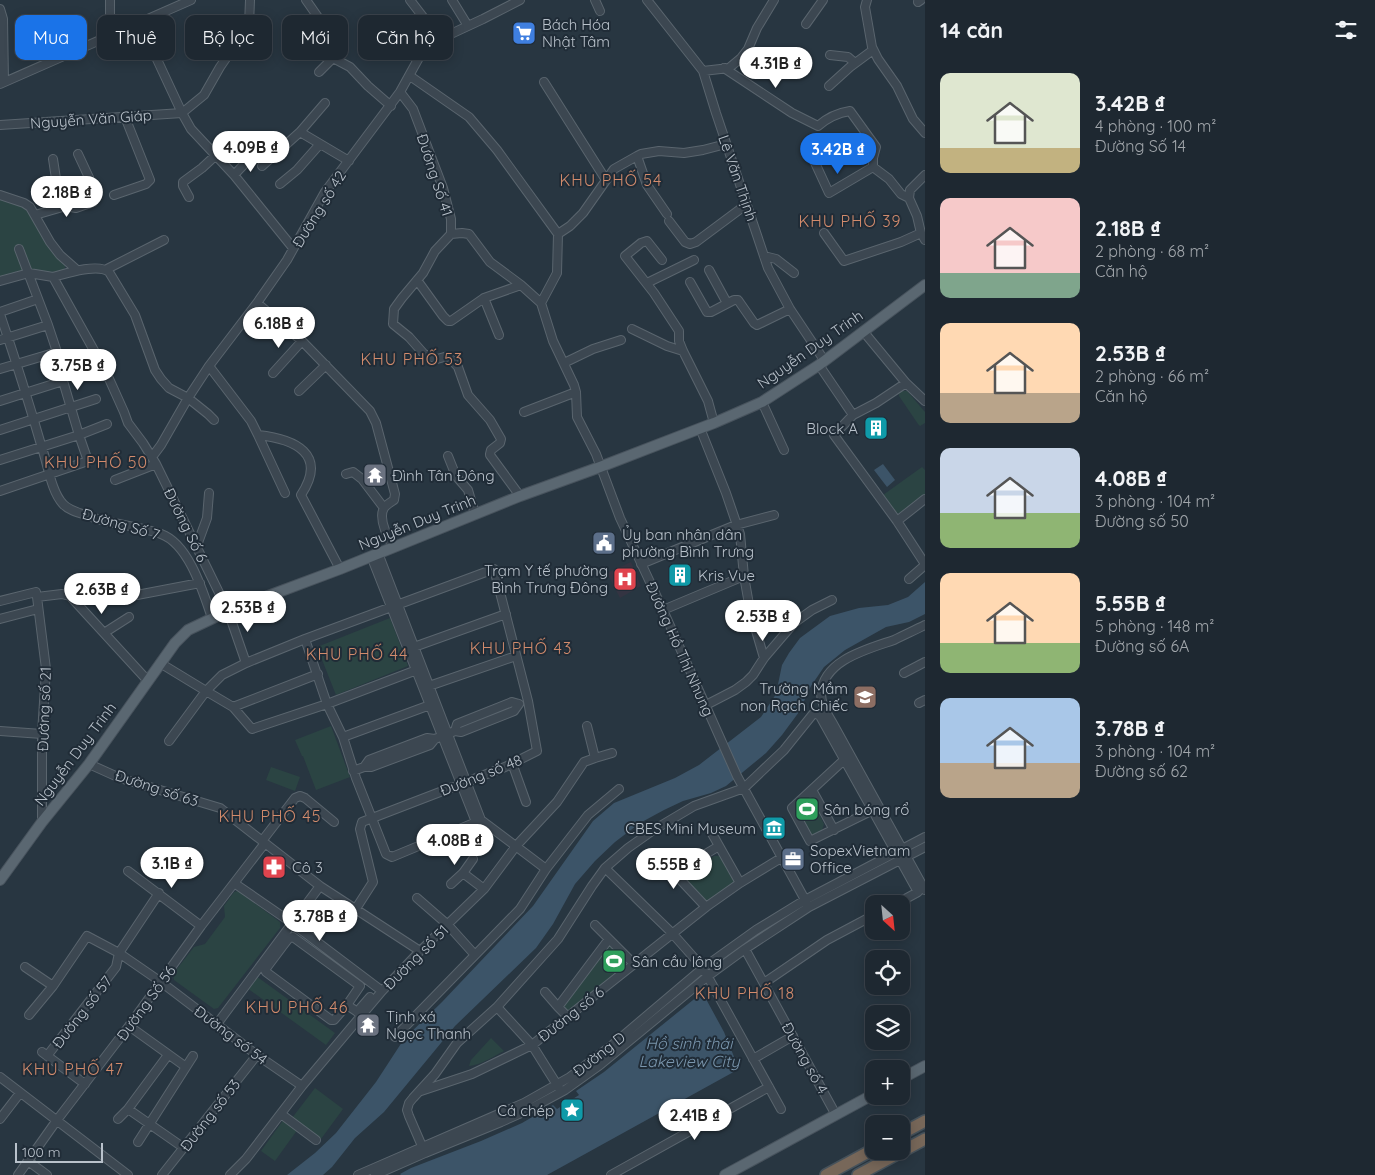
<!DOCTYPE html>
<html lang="vi">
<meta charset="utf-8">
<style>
:root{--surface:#1e2831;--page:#2b343d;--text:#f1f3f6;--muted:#a1a6ab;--line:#3c444d;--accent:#1a73e8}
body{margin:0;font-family:Quicksand,sans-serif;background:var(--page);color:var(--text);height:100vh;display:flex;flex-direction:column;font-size:19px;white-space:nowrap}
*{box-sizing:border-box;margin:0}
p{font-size:16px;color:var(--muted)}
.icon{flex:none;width:28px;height:28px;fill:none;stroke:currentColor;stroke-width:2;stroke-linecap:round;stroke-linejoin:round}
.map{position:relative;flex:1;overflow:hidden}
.drawer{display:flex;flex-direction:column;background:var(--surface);width:450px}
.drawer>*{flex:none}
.guide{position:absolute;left:15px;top:15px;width:475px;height:45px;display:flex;gap:10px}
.needle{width:32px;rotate:153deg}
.buttons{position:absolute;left:865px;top:895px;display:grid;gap:10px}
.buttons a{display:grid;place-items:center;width:45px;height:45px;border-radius:10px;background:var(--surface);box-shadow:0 2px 12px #0003,0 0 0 1px var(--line);font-size:25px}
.scale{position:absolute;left:15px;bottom:12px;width:88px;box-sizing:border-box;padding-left:5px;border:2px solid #b9c2cb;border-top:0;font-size:14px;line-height:18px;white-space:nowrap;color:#b9c2cb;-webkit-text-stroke:4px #202c37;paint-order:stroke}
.price{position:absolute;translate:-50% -42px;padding:0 11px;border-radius:18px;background:#fff;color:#222;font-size:16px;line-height:32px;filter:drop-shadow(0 1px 2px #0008)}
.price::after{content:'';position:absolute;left:50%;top:30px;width:15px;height:11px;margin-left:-8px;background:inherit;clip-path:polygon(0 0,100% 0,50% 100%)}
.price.selected{background:var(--accent);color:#fff}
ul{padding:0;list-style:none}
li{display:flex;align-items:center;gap:15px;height:125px;padding:0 15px}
li span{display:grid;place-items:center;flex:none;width:140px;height:100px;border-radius:10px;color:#555}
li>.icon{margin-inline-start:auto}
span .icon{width:60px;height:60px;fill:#fffc;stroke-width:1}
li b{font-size:21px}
h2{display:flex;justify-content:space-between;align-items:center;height:60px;padding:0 15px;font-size:21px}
.tag{padding:0 18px;border-radius:10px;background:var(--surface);box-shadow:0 2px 12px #0003,0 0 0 1px var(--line);font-size:18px;line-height:45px}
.tag.selected{background:var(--accent);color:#fff}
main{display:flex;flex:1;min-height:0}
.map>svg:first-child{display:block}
.medical{fill:#343442}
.green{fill:#2b4443}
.water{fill:#3c5468}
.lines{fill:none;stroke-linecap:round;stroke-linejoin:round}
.minor-casing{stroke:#5a656e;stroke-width:10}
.major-casing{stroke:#48535d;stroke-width:12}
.highway-casing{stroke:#46525b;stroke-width:14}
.minor{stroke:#3c4751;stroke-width:8}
.major{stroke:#5a6771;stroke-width:10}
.highway{stroke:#776759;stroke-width:11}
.labels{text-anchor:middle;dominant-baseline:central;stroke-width:4;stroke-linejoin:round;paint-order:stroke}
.poi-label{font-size:15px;fill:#b9c2cb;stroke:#202c37;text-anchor:start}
.street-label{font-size:15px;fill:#b9c2cb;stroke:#202c37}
.neighbourhood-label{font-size:16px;letter-spacing:1px;fill:#d28b6c;stroke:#202c37}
.water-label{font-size:16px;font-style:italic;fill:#7a96ad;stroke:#202c37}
</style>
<main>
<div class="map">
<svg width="925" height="1175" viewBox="0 0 925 1175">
<rect width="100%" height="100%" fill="#283641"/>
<path class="medical" d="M631,562L641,586L620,598L607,573Z"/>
<path class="green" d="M0,197L22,206L30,213L51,251L65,264V267L64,270L58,272L19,271L0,277Z
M902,391H907L925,412V423L920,426L918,424L899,396V394Z
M922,467L925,470V495L902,514L895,512L883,495Z
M390,618L408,666L336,695L317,647Z
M331,726L350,777L316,790L303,756H302L295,740Z
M271,767L300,777L295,791L266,780Z
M804,802C816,801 819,814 824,824L822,830L816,835L810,834L796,808Z
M714,856H722L734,879V882L708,902H706L683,877L682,872L690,867L692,873L703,868L705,862Z
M238,891L280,922V928L218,1008L214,1009L174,980L173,974L194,947L205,944L225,917L224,906L234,892Z
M608,947L613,948L627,961V965L569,1011H567L564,1006Z
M256,976L335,1033L326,1045L247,988Z
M491,1038L504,1051C494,1056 481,1065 469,1066L471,1060Z
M315,1088L343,1109L321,1139L292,1118Z
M284,1119L298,1129L275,1161L261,1151Z"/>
<path class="water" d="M883,464L895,480L887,487L874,470Z
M925,582V614L909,622L886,627L845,650L824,667L811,686L799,712L782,735L766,753L726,786L711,793L683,801L664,810L640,823L615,842L595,861L575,884L553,924L536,948L455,1026L384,1112L355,1138L332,1167L323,1175H287L315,1153L336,1133L376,1082L404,1039L442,1002L533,906L593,821L614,803L675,778L699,765L761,717L776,694L782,665L789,653L800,638L830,616L859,608L888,605L908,597Z
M698,996L702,999H706L724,1032L739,1069L547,1175H401L400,1174L411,1168L481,1141L522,1123L553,1105L557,1109L579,1095L576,1091L604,1072Z"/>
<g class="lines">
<g class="minor-casing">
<path id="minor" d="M110,0V36
M306,0L320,20
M410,0L440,39
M452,0L468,26
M595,0L600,11
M647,0L703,71L716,113L768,268L790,309L824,360
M867,0L865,7L872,47L878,59L897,86L913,119L925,133
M918,2L921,0
M0,9L3,19L4,82
M806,24L823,0
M154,53L182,113L191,129L234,175L293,248
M830,55L848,57L855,63
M724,68L792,113L818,126C827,118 837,113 850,111L876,147L873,158V167L889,179L901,194L909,198L917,216L921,233L925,240
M703,71L729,68L741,58L748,49L757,28L774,0
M319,72L333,58L350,67L368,86L391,106
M410,76L469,117L497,150L558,234L557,273L541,303L553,341L574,385L576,392L577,417L596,454L620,518L663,610L737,776L809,907
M544,82L606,180
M0,84L191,0
M829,86L850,67L873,50
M400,92L413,109L443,188L451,219V234
M182,113L204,95L220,67L249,25L250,0
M0,125L182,113
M300,132L325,103
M811,154L829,193L873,167
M637,156L647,185L667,214
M53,159L58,192L60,194
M262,166L300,132L349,161
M234,175L253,155
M280,184L297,170L320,144
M0,195L24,203L30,207L50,242L60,255L77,270
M114,195L146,184L150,180L125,117
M189,197L183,186V182L202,168L215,156
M909,198L910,190L925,175
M61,207L60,194L92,184L78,154
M35,215L66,206L76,208L93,202
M669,221L685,242L690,244L696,242L747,204
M824,233L844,261L901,242L921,233
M451,234L435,251L423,273L402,298L394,309L393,324L409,337L424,354L437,359L448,356L458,367L468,395L490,420L501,439L500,443L491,450L490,454V455L520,496
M451,234L462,233L469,234L490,262L521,285L541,303
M558,234L570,226L583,213L614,169L637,156L641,154L659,151L684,153L703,150L726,144
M764,256L776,259L794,273
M662,260L647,241L641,243L625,256L654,293L679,331V341L683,351L708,401L714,423
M107,269L164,240
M709,270L727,303
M53,277C67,273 98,263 109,272L135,315L155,370L161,379L169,388L188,398L208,414L214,420
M417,280L443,316L448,321H451L484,298
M0,281L29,273L53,277L106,372L124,412L128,423L143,443L156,464L228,611L246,663
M690,282L707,312H711L734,300H738L754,323L757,325L790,309
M647,283L694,260
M257,303L302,341L370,411L376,423L395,494L394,500C391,502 386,505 384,508C378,518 388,538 393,547
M0,312L38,299
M0,314C15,358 29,403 42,448C48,465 51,491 63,504C70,512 85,514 94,518C116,525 139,526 161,534C189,544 203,592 212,618
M632,329L667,346L683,351
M863,331L906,383L925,401
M499,335L484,298L521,285
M0,340L48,325
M564,363L593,349L621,340
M819,365L853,415
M209,366L251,421L258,435C295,439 328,454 301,495L340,569
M0,369L57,352
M273,373L302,341
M906,383L876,403L853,415L834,435L897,521L925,499
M299,391L326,365
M0,401L63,381
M762,402L784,450
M524,412L576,392
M700,428L726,493L740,534L744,576L750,610L764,658
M0,430L96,399
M258,435L285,493
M448,456L456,476L468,490L475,514
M152,457L161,445L188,398L209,366L257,303L287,260L325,192L400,92L421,54L430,45L440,39L483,19L520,0
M0,460L79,435L107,424
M346,474L353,472L362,479L384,508
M115,480L156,464
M0,491L88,461L79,435L63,381L57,352L48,325L19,249
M897,521L925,564
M196,548L207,518L209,493
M378,553L481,820L546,869
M371,556L476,822
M641,564L736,525L774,515
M909,579L925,565
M137,595L200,583
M37,597L46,669L42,734V822
M37,597L62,594L70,596L148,681
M0,601L36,592L37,597
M663,610L744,576
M0,619L38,609
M925,625C915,630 904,635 894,640C868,649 823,660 821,694C821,704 827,714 832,722L925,890
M104,633L129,617
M305,639L246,663L222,675L206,691L233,707L252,729L327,704L343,737L356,778L386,854L392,857L481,820
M414,647L506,614
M160,663L206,691L169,741
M904,673L925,662
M429,686L516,656
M919,703L925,700
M706,705L735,690L746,682L753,675L764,658L794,623L812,610L832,600
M233,707L318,674
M587,726L595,758
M0,731L42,734
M455,731L457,724L512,702L519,704
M455,731L461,732L514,711L519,704
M343,737L430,705
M845,759L792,808L810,841L873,810
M512,763L526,802
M89,764L120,778L220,808L320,886L420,951
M364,767L369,760L427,738L435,739
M353,771L364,767H371L430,745L435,739L455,731
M812,790L834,830
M710,830L740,883
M262,841L295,798L300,796L305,798L334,822
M659,857L706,907
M605,868L672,933L703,968L781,1109
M128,871L201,926
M463,873L484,889
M674,873L719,846
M234,883L292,923L382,991
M451,884L463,873L473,859
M417,898L448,925L475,955
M355,910L373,882L360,829L362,822L505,767L537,751L528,701L494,569L305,639L327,704L422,668
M595,925L634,964
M277,944L282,947L267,967L265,970L266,972L331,1020H334L347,1005L362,1015
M282,947L289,938L293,937L360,986L347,1005
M745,949L836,1115
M25,967L53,986
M764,983L827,940L874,915
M545,992L558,1007
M497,1007L532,1045L559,1088
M357,1012L370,997
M29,1015L53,986L87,936L119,953L161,982L257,1055L302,1086
M567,1016L558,1007L609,939
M217,1024L320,886
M129,1026L186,1067
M395,1037L520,909L546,869L588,815L619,789
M42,1052L85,1084
M47,1056L116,967L119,953L159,893
M753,1059L793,1036
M0,1077L128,1175
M421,1091L472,1074L532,1045L706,907L740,883L781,858
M128,1109L184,1148
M281,1114L316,1140
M0,1119L20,1093
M118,1119L128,1109L168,1055
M138,1142L193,1056
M425,1153L409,1116L407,1110L409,1103L413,1098L435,1074L457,1043L497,1007L558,939L592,886L605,868L628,848L652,831L694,806L744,788L784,750L813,714L815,713L820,716L918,892L896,904
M28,1161L47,1175
M18,1175L57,1120L129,1026L201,926L265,843
M162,1175L257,1055
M230,1175L246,1159L302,1086L382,991L420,951L484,889L516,846L557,802L584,762L595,758L612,753
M358,1175L524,1103L570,1077L611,1046L703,968L756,930L805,900L925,837
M375,1175L425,1153L501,1122L528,1110L565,1090L600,1065L708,976L745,949L809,907L925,847
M611,1175L769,1087"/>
</g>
<g class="major-casing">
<path id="major" d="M0,880L42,822L89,764L175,643L188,630L228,611L340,569L520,496L600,467L714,423L762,402L819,365L925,285
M901,1079L925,1066
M725,1175L874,1094"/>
</g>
<g class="highway-casing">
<path id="highway" d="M901,1134L925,1121
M826,1175L874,1149
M858,1175L925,1139"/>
</g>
<use href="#minor" class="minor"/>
<use href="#major" class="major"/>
<use href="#highway" class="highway"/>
</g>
<defs>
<g id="supermarket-square" transform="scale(1.25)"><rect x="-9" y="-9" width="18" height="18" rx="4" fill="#3f7fe0" stroke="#202c37"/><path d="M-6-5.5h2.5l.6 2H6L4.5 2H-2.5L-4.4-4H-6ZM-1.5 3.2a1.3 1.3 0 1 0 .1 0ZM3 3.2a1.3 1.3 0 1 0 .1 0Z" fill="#fff"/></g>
<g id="building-square" transform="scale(1.25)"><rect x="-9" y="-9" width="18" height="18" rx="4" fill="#0f9aa8" stroke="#202c37"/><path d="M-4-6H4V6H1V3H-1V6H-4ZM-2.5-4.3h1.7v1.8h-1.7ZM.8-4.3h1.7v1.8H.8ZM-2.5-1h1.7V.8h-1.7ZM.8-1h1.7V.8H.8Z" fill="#fff"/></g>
<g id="temple-square" transform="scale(1.25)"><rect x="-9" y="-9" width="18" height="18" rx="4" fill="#6b7280" stroke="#202c37"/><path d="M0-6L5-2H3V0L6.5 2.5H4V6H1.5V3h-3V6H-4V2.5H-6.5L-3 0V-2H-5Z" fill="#fff"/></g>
<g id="civic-square" transform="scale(1.25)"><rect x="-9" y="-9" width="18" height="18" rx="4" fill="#5c6f8a" stroke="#202c37"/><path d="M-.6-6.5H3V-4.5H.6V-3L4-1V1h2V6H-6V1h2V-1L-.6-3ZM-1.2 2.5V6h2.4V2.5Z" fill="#fff"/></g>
<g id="hospital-square" transform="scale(1.25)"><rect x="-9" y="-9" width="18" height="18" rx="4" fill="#e0444e" stroke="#202c37"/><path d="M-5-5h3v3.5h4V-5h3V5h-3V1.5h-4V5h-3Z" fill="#fff"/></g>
<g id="school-square" transform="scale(1.25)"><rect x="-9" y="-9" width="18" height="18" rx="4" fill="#8d6e63" stroke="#202c37"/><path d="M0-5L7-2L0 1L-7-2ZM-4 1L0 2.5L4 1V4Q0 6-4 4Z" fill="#fff"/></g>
<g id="stadium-square" transform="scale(1.25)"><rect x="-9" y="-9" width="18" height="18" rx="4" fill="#2e9e5b" stroke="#202c37"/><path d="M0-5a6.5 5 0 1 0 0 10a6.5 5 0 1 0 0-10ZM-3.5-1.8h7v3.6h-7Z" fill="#fff"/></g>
<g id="museum-square" transform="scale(1.25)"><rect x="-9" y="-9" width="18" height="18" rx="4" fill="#0f9aa8" stroke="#202c37"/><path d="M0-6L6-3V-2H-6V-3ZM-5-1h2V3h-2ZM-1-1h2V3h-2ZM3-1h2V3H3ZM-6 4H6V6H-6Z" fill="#fff"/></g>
<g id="office-square" transform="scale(1.25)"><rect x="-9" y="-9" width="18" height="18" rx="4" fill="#5c6f8a" stroke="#202c37"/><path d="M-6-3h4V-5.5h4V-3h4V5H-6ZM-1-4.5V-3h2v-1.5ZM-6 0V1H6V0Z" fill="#fff"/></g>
<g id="pharmacy-square" transform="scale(1.25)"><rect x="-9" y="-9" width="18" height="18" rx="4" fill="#e0444e" stroke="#202c37"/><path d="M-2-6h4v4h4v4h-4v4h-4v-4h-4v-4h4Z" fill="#fff"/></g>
<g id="sight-square" transform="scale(1.25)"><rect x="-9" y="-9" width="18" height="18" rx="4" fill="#0f9aa8" stroke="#202c37"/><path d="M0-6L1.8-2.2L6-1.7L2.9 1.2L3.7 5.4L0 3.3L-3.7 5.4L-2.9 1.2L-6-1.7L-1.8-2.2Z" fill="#fff"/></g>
</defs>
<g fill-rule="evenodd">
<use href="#supermarket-square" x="524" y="33"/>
<use href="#building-square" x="876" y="428"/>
<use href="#temple-square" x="375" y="475"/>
<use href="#civic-square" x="604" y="543"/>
<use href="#building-square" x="680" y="575"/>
<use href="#hospital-square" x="625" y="579"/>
<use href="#school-square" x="865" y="697"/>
<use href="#stadium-square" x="807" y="809"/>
<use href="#museum-square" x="774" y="828"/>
<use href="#office-square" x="793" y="859"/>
<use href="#pharmacy-square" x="274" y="867"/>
<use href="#stadium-square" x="614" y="961"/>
<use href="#temple-square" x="368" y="1025"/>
<use href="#sight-square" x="572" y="1110"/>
</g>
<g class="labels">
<g class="poi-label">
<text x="542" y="24">Bách Hóa<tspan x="542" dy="17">Nhật Tâm</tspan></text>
<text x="858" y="428" text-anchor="end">Block A</text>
<text x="392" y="475">Đình Tân Đông</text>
<text x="622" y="534">Ủy ban nhân dân<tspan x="622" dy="17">phường Bình Trưng</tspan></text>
<text x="608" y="570" text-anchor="end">Trạm Y tế phường<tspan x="608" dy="17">Bình Trưng Đông</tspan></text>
<text x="698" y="575">Kris Vue</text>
<text x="848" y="688" text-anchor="end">Trường Mầm<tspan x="848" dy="17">non Rạch Chiếc</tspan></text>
<text x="824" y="809">Sân bóng rổ</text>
<text x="756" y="828" text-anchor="end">CBES Mini Museum</text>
<text x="810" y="850">SopexVietnam<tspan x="810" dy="17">Office</tspan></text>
<text x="292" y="867">Cô 3</text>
<text x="632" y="961">Sân cầu lông</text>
<text x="386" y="1016">Tịnh xá<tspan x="386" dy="17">Ngọc Thanh</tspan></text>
<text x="554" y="1110" text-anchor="end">Cá chép</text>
</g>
<g class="street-label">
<text transform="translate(91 119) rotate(-4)">Nguyễn Văn Giáp</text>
<text transform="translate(435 175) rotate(72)">Đường Số 41</text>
<text transform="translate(738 178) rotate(71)">Lê Văn Thịnh</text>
<text transform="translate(319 209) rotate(-58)">Đường số 42</text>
<text transform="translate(810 349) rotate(-35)">Nguyễn Duy Trinh</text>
<text transform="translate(417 522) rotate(-22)">Nguyễn Duy Trinh</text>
<text transform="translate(121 524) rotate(16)">Đường Số 7</text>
<text transform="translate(186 525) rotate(64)">Đường Số 6</text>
<text transform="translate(680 649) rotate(66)">Đường Hồ Thị Nhung</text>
<text transform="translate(44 709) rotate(-88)">Đường số 21</text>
<text transform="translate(75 754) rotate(-53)">Nguyễn Duy Trinh</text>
<text transform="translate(481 775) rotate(-22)">Đường số 48</text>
<text transform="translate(157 788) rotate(18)">Đường số 63</text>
<text transform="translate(416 957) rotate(-45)">Đường số 51</text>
<text transform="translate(146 1003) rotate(-54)">Đường Số 56</text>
<text transform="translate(82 1012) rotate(-52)">Đường số 57</text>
<text transform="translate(571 1014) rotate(-38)">Đường số 6</text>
<text transform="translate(231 1035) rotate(37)">Đường số 54</text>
<text transform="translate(599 1054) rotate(-38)">Đường D</text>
<text transform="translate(805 1058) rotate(61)">Đường số 4</text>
<text transform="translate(210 1115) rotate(-52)">Đường số 53</text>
</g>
<g class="neighbourhood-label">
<text x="611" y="180">KHU PHỐ 54</text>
<text x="850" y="221">KHU PHỐ 39</text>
<text x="412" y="359">KHU PHỐ 53</text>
<text x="96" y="462">KHU PHỐ 50</text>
<text x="521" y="648">KHU PHỐ 43</text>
<text x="357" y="654">KHU PHỐ 44</text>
<text x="270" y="816">KHU PHỐ 45</text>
<text x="745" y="993">KHU PHỐ 18</text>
<text x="297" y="1007">KHU PHỐ 46</text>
<text x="73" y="1069">KHU PHỐ 47</text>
</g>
<g class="water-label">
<text x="689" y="1043">Hồ sinh thái<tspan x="689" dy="18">Lakeview City</tspan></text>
</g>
</g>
</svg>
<div class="buttons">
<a><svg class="needle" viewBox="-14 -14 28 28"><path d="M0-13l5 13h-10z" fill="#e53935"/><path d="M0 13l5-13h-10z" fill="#a1a6ab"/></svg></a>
<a><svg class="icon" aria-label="locate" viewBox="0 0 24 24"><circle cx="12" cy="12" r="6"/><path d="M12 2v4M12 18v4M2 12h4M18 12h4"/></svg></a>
<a><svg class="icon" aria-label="layers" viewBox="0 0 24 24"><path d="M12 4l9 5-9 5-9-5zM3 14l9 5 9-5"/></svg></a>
<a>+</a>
<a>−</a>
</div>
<div class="scale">100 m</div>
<b class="price" style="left:776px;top:89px">4.31B ₫</b>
<b class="price" style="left:251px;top:173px">4.09B ₫</b>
<b class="price selected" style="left:838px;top:175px">3.42B ₫</b>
<b class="price" style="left:67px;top:218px">2.18B ₫</b>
<b class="price" style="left:279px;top:349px">6.18B ₫</b>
<b class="price" style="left:78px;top:391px">3.75B ₫</b>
<b class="price" style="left:102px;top:615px">2.63B ₫</b>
<b class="price" style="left:248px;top:633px">2.53B ₫</b>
<b class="price" style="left:763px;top:642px">2.53B ₫</b>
<b class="price" style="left:455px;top:866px">4.08B ₫</b>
<b class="price" style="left:172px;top:889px">3.1B ₫</b>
<b class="price" style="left:674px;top:890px">5.55B ₫</b>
<b class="price" style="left:320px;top:942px">3.78B ₫</b>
<b class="price" style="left:695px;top:1141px">2.41B ₫</b>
<div class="guide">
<a class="tag selected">Mua</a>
<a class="tag">Thuê</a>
<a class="tag">Bộ lọc</a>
<a class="tag">Mới</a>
<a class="tag">Căn hộ</a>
</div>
</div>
<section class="drawer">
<h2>14 căn<svg class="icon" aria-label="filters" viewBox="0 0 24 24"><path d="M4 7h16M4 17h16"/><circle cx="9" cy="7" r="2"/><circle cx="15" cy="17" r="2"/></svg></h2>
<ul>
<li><span style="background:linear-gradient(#dfe7d0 75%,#c2b280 0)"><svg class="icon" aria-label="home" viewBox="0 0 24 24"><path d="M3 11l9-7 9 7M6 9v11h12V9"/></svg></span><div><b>3.42B ₫</b><p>4 phòng · 100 m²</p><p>Đường Số 14</p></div></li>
<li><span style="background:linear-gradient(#f6c9c9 75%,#7fa58c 0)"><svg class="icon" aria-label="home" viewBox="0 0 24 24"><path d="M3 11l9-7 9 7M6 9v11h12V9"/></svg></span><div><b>2.18B ₫</b><p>2 phòng · 68 m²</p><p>Căn hộ</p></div></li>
<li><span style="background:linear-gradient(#ffd9b3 70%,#b9a48a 0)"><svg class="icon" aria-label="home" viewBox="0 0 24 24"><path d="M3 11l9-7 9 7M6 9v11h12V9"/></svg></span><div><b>2.53B ₫</b><p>2 phòng · 66 m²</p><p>Căn hộ</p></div></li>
<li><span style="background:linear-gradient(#c9d6e8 65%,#8fb573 0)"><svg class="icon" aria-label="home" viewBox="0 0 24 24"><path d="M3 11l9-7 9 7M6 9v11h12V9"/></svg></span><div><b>4.08B ₫</b><p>3 phòng · 104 m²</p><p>Đường số 50</p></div></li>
<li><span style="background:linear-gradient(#ffd9b3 70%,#8fb573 0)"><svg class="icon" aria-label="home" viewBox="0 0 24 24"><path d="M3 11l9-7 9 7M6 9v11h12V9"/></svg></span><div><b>5.55B ₫</b><p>5 phòng · 148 m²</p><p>Đường số 6A</p></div></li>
<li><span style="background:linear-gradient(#a9c7e8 65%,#b9a48a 0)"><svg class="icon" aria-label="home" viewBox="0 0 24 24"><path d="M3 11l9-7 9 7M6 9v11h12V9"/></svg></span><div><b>3.78B ₫</b><p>3 phòng · 104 m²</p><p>Đường số 62</p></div></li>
</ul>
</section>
</main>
